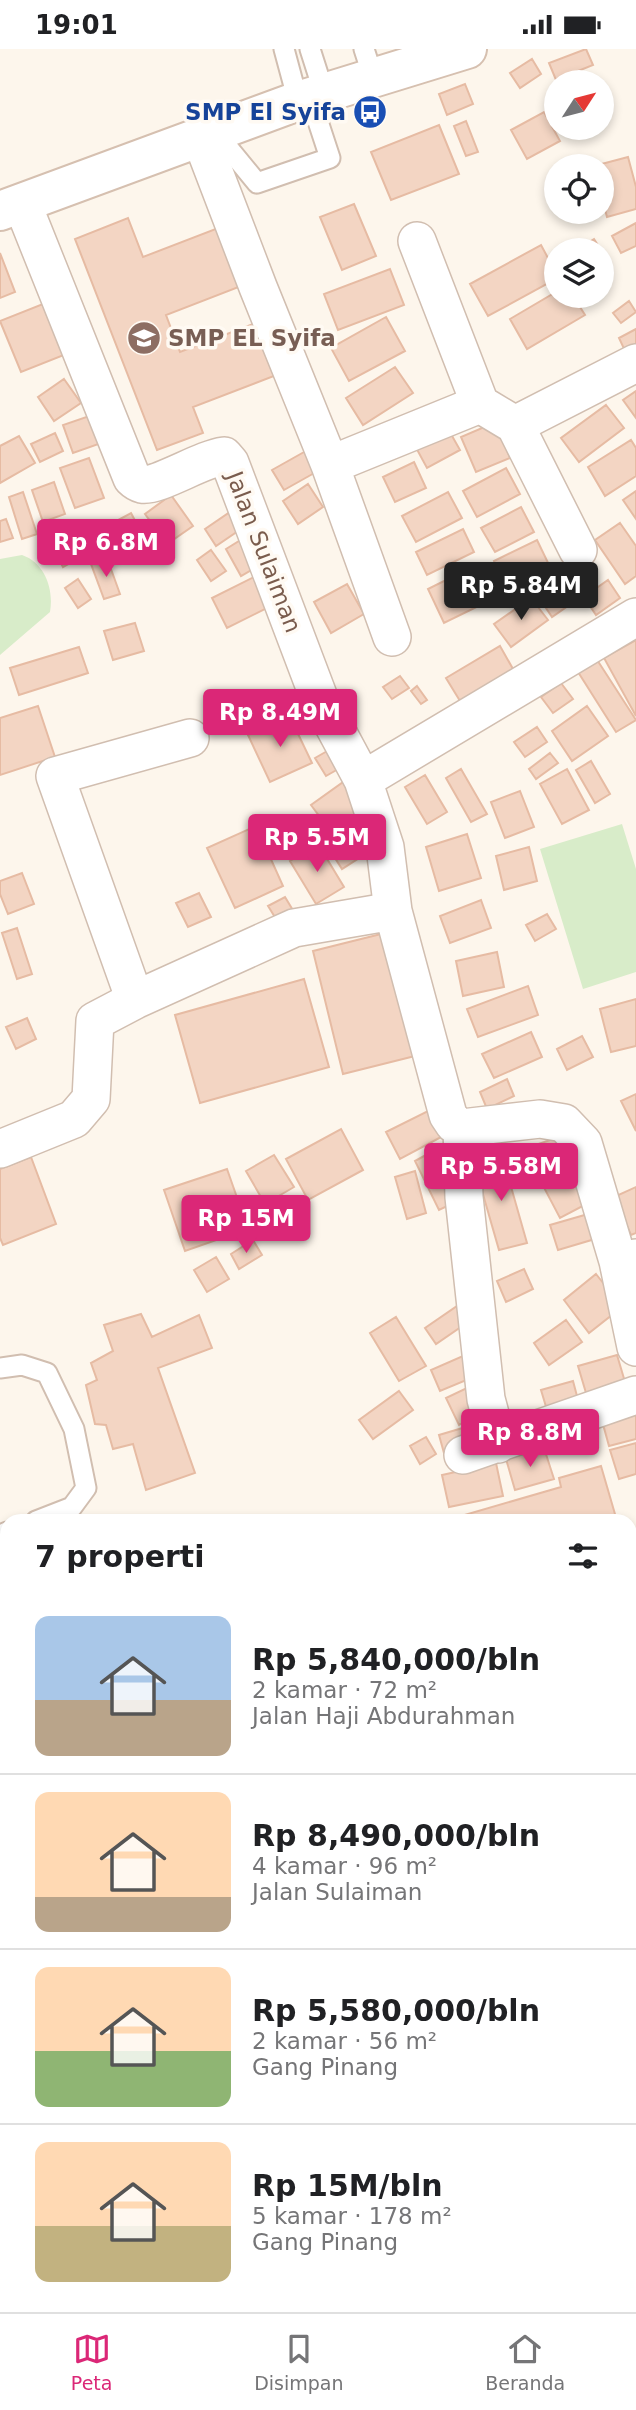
<!DOCTYPE html>
<html lang="id">
<meta charset="utf-8">
<style>
:root{--surface:#fff;--page:#f2f2f2;--text:#202124;--muted:#757577;--line:#e0e0e0;--accent:#db2777}
body{margin:0;font-family:"DejaVu Sans",sans-serif;background:var(--page);color:var(--text);height:100vh;display:flex;flex-direction:column;font-size:26px;white-space:nowrap}
*{box-sizing:border-box;margin:0}
p{font-size:23px;color:var(--muted)}
.icon{flex:none;width:38px;height:38px;fill:none;stroke:currentColor;stroke-width:2;stroke-linecap:round;stroke-linejoin:round}
.map{position:relative;flex:1;overflow:hidden}
.sheet{position:absolute;left:0px;top:1465px;width:637px;height:800px;display:flex;flex-direction:column;background:var(--surface);border-radius:21px 21px 0 0;box-shadow:0 4px 10px #0003}
.sheet>*{flex:none}
.needle{width:46px;rotate:54deg}
.tools{position:absolute;left:544px;top:21px;display:grid;gap:14px}
.tools a{display:grid;place-items:center;width:70px;height:70px;border-radius:50%;background:var(--surface);box-shadow:0 4px 10px #0003;font-size:35px}
.price{position:absolute;translate:-50% -60px;padding:0 16px;border-radius:7px;background:var(--accent);color:#fff;font-size:23px;line-height:46px;filter:drop-shadow(0 2px 4px #0008)}
.price::after{content:'';position:absolute;left:50%;top:42px;width:21px;height:16px;margin-left:-10px;background:inherit;clip-path:polygon(0 0,100% 0,50% 100%)}
.price.current{background:#222;color:#fff}
ul{padding:0;list-style:none}
li{display:flex;align-items:center;gap:21px;height:175px;padding:0 35px}
li+li{border-top:2px solid var(--line)}
li span{display:grid;place-items:center;flex:none;width:196px;height:140px;border-radius:14px;color:#555}
li>.icon{margin-inline-start:auto}
span .icon{width:84px;height:84px;fill:#fffc;stroke-width:1}
li b{font-size:30px}
h2{display:flex;justify-content:space-between;align-items:center;height:84px;padding:0 35px;font-size:30px}
.status{display:flex;justify-content:space-between;align-items:center;height:49px;padding:0 35px;background:var(--surface);direction:ltr}
.status svg{height:19px;fill:currentColor}
.dock{display:flex;justify-content:space-around;align-items:center;height:98px;border-top:2px solid var(--line);background:var(--surface);font-size:19px;color:var(--muted)}
.dock a{display:grid;justify-items:center;gap:4px}
.dock .current{color:var(--accent)}
.map>svg:first-child{display:block}
.green{fill:#d8ecc9}
.lines{fill:none;stroke-linecap:round;stroke-linejoin:round}
.stream{stroke:#a5d3da;stroke-width:10}
.building{fill:#f3d5c3;stroke:#e6bba3;stroke-width:2}
.lane-casing{stroke:#d1beb0;stroke-width:23}
.street-casing{stroke:#d1beb0;stroke-width:40}
.secondary-casing{stroke:#d6c0b0;stroke-width:42}
.lane{stroke:#fff;stroke-width:19}
.street{stroke:#fff;stroke-width:37}
.secondary{stroke:#fff;stroke-width:38}
.labels{text-anchor:middle;dominant-baseline:central;stroke-width:7;stroke-linejoin:round;paint-order:stroke}
.transit-label{font-size:23px;font-weight:bold;fill:#164399;stroke:#fffaf3;text-anchor:end}
.education-label{font-size:23px;font-weight:bold;fill:#785e54;stroke:#fffaf3;text-anchor:start}
.street-label{font-size:23px;fill:#7a5c4d;stroke:#fffaf3}
</style>
<div class="status"><b>19:01</b><svg viewBox="0 0 49 12"><path d="M0 12V9h3v3zM5 12V6h3v6zM10 12V3h3v9zM15 12V0h3v12zM26 1h20v11H26zM47 4h2v5h-2z"/></svg></div>
<div class="map">
<svg width="636" height="2263" viewBox="0 0 636 2263">
<rect width="100%" height="100%" fill="#fdf6ec"/>
<path class="green" d="M22,506C45,514 54,540 50,563L0,606V510Z
M622,775L636,820V923L583,940L540,800Z
M636,1638V1878L630,1868V1639Z"/>
<g class="lines">
<path class="stream" d="M630,1699L636,1701
M0,2145L7,2142"/>
</g>
<path class="building" d="M586,0L593,16L556,31L549,14Z
M532,10L541,25L520,39L510,24Z
M465,35L473,55L447,66L439,45Z
M544,63L560,92L527,110L511,81Z
M466,72L478,103L466,107L454,77Z
M439,76L459,125L391,151L371,103Z
M628,108L636,138V160L607,168L602,149V117H594Z
M354,155L376,207L342,221L320,168Z
M128,169L143,208L226,176L249,234L166,266L180,303L253,275L274,327L193,358L203,384L157,401L75,190Z
M636,174V197L621,204L612,187Z
M594,190L601,201H583L581,198Z
M541,196L556,224V230L488,267L470,235Z
M0,204L15,243L0,249Z
M390,220L404,256L338,281L324,245Z
M556,243V247H573L585,266L527,300L510,270Z
M53,251L74,302L21,323L0,272Z
M629,252L636,263L621,274L613,264Z
M386,268L405,302L349,332L331,299Z
M636,280V299L626,304L619,289Z
M395,318L413,344L363,376L346,349Z
M64,330L81,354L54,372L38,348Z
M636,342V369L623,351Z
M606,356L624,379L579,413L561,389Z
M101,363L110,391L73,404L63,376Z
M496,373L510,409L476,423L461,388Z
M447,378L460,401L427,419L414,395Z
M55,384L63,402L40,413L31,395Z
M19,387L35,414L0,434V397Z
M631,391L636,399V427L605,447L588,418Z
M313,398L325,418L284,441L272,421Z
M89,409L104,449L75,459L60,419Z
M414,413L426,439L395,453L383,428Z
M506,419L520,445L477,468L463,442Z
M54,433L65,465L43,473L32,441Z
M308,435L323,458L298,475L283,452Z
M636,442V470L623,451Z
M23,443L37,485L22,490L9,448Z
M448,443L462,469L416,493L402,467Z
M171,446L193,477L167,495L145,465Z
M521,458L534,483L495,503L481,479Z
M230,463L241,480L216,497L205,480Z
M131,464L148,496L125,507L109,476Z
M6,470L13,489L0,493V472Z
M620,474L636,497V527L625,535L595,491Z
M463,480L474,503L427,526L416,503Z
M82,486L91,502L63,518L54,501Z
M244,489L260,516L241,527L226,500Z
M537,491L551,520L508,541L494,512Z
M211,501L226,522L211,532L197,511Z
M107,509L120,545L104,550L91,515Z
M478,515L495,549L444,574L428,540Z
M262,524L277,554L227,579L212,549Z
M78,530L91,550L78,559L65,539Z
M608,531L620,549L596,566L584,548Z
M347,535L364,565L331,584L314,553Z
M568,536L578,550L552,568L542,553Z
M531,549L548,571L511,598L494,575Z
M135,574L144,602L113,611L104,582Z
M636,591V667L604,609Z
M500,597L513,620L460,652L446,629Z
M79,598L88,624L19,646L10,619Z
M592,603L636,671L616,683L573,615Z
M400,627L409,639L392,650L383,638Z
M561,634L573,650L553,664L541,648Z
M417,637L427,651L421,655L411,642Z
M38,657L55,708L0,726V669Z
M587,657L608,687L572,712L552,682Z
M289,666L312,714L270,733L248,686Z
M537,678L547,693L525,708L514,693Z
M329,701L340,719L326,727L315,709Z
M550,704L558,714L536,730L529,720Z
M591,712L610,745L595,754L576,721Z
M461,720L487,765L471,773L446,729Z
M567,720L589,761L562,775L540,735Z
M425,726L447,763L427,775L405,738Z
M346,731L366,760L332,784L311,756Z
M520,742L534,778L505,789L491,753Z
M367,773L381,795L342,820L328,798Z
M256,777L283,837L235,859L207,799Z
M467,785L481,829L439,842L426,798Z
M318,795L344,838L316,855L290,812Z
M529,798L537,832L504,841L496,807Z
M22,824L34,855L8,865L0,845V832Z
M199,844L211,868L188,878L176,854Z
M285,848L294,863L278,873L268,857Z
M481,851L491,879L450,894L440,867Z
M547,865L556,880L535,892L526,876Z
M17,879L32,925L17,930L2,884Z
M397,881L427,1004L343,1025L313,902Z
M497,903L504,938L463,947L456,912Z
M304,930L329,1018L200,1054L175,966Z
M528,937L538,966L478,988L467,960Z
M636,950V997L611,1003L600,960Z
M27,969L36,990L16,1000L6,978Z
M531,983L542,1008L494,1029L482,1005Z
M582,987L593,1008L567,1021L557,1000Z
M507,1030L514,1047L487,1060L480,1043Z
M636,1045V1082L621,1052Z
M430,1061L443,1087L400,1110L386,1083Z
M341,1080L363,1121L308,1151L286,1110Z
M556,1089L562,1106L521,1121L515,1103Z
M435,1101L460,1151L439,1161L415,1112Z
M274,1106L294,1138L265,1155L246,1122Z
M502,1106L527,1194L499,1201L474,1114Z
M31,1108L56,1175L3,1196L0,1189V1120Z
M576,1112L596,1150L560,1169L540,1131Z
M227,1120L248,1180L185,1202L164,1141Z
M415,1122L426,1164L407,1170L395,1128Z
M636,1138V1184L631,1186L614,1148Z
M588,1165L595,1190L558,1201L550,1176Z
M253,1191L262,1206L239,1220L231,1205Z
M216,1208L229,1230L207,1243L194,1221Z
M524,1220L533,1240L506,1253L497,1232Z
M596,1225L622,1258L589,1284L564,1251Z
M460,1255L471,1271L436,1295L425,1279Z
M141,1265L152,1288L199,1266L212,1299L158,1319L195,1424L146,1441L133,1395L113,1400L106,1376L95,1375L86,1336L97,1331L91,1314L113,1302L104,1276Z
M396,1268L426,1317L399,1332L370,1284Z
M566,1271L582,1293L549,1316L534,1294Z
M472,1303L481,1325L440,1342L431,1321Z
M617,1306L628,1343L589,1354L578,1317Z
M573,1332L581,1362L550,1371L541,1341Z
M471,1337L484,1363L459,1376L446,1349Z
M399,1342L413,1361L373,1390L359,1371Z
M636,1358V1390L609,1397L601,1368Z
M486,1372L492,1391L444,1404L439,1386Z
M426,1388L436,1405L420,1415L410,1397Z
M636,1394V1425L619,1430L610,1401Z
M544,1399L554,1430L515,1441L506,1410Z
M496,1414L503,1447L449,1458L442,1426Z
M601,1417L617,1472H444L561,1438L559,1429Z
M630,1517L636,1538V1618L630,1620Z
M636,1842V1882L630,1884V1844Z
M7,1865V1899L4,1901L0,1896V1870Z
M630,1945L636,1959V1983L630,1985Z
M7,1984V2029L0,2019V1989Z
M636,1998V2025L630,2027V1999Z
M0,2049L7,2063V2116L0,2106Z
M636,2052V2087L630,2077V2055Z
M630,2165L636,2178V2195L630,2198Z
M331,2258H416L407,2263H334Z"/>
<g class="lines">
<g class="lane-casing">
<path id="lane" d="M284,0L298,52
M310,0L324,44
M364,0L373,28
M216,84L257,134L330,109L310,48
M0,1319L22,1316L47,1324L74,1380L86,1439L72,1458L36,1472
M0,1486L7,1483"/>
</g>
<g class="street-casing">
<path id="street" d="M201,89L258,238L330,416L392,588
M22,154L132,429C135,432 138,434 142,435C158,438 201,410 224,407L230,414L319,649L363,731L385,798L393,862L448,1066L454,1075L462,1079
M417,192L480,355
M515,376L578,501
M330,416L480,355L515,376L636,314
M363,731L636,568
M135,951L55,727L190,689
M462,1079L464,1148L486,1350L498,1395
M462,1079L540,1070L564,1074L583,1094L618,1212L636,1209
M0,1100L74,1070L91,1050L95,972L135,951L294,879L393,862
M618,1212L636,1298
M463,1406L636,1346
M0,1781L7,1777
M0,1920L7,1933
M630,2099L636,2119
M630,2214L636,2213
M444,2263L454,2258"/>
</g>
<g class="secondary-casing">
<path id="secondary" d="M0,162L298,52L467,0
M0,1640L7,1655
M182,2258L184,2263"/>
</g>
<use href="#lane" class="lane"/>
<use href="#street" class="street"/>
<use href="#secondary" class="secondary"/>
</g>
<defs>
<g id="bus-disc" transform="scale(1.75)"><circle r="9.5" fill="#1a4fb4" stroke="#fffaf3"/><path d="M-5-6H5V4H4V6H2V4H-2V6H-4V4H-5ZM-3.5-4V0h7V-4ZM-3.5 1.2v1.5H-2V1.2ZM2 1.2v1.5H3.5V1.2Z" fill="#fff"/></g>
<g id="school-disc" transform="scale(1.75)"><circle r="9.5" fill="#8d6e63" stroke="#fffaf3"/><path d="M0-5L7-2L0 1L-7-2ZM-4 1L0 2.5L4 1V4Q0 6-4 4Z" fill="#fff"/></g>
</defs>
<g fill-rule="evenodd">
<use href="#bus-disc" x="370" y="63"/>
<use href="#school-disc" x="144" y="289"/>
</g>
<g class="labels">
<g class="transit-label">
<text x="346" y="63">SMP El Syifa</text>
</g>
<g class="education-label">
<text x="168" y="289">SMP EL Syifa</text>
</g>
<g class="street-label">
<text transform="translate(264 503) rotate(69)">Jalan Sulaiman</text>
</g>
</g>
</svg>
<div class="tools">
<a><svg class="needle" viewBox="-14 -14 28 28"><path d="M0-13l5 13h-10z" fill="#e53935"/><path d="M0 13l5-13h-10z" fill="#757577"/></svg></a>
<a><svg class="icon" aria-label="locate" viewBox="0 0 24 24"><circle cx="12" cy="12" r="6"/><path d="M12 2v4M12 18v4M2 12h4M18 12h4"/></svg></a>
<a><svg class="icon" aria-label="layers" viewBox="0 0 24 24"><path d="M12 4l9 5-9 5-9-5zM3 14l9 5 9-5"/></svg></a>
</div>
<b class="price" style="left:106px;top:530px">Rp 6.8M</b>
<b class="price current" style="left:521px;top:573px">Rp 5.84M</b>
<b class="price" style="left:280px;top:700px">Rp 8.49M</b>
<b class="price" style="left:317px;top:825px">Rp 5.5M</b>
<b class="price" style="left:501px;top:1154px">Rp 5.58M</b>
<b class="price" style="left:246px;top:1206px">Rp 15M</b>
<b class="price" style="left:530px;top:1420px">Rp 8.8M</b>
<section class="sheet">
<h2>7 properti<svg class="icon" aria-label="filters" viewBox="0 0 24 24"><path d="M4 7h16M4 17h16"/><circle cx="9" cy="7" r="2"/><circle cx="15" cy="17" r="2"/></svg></h2>
<ul>
<li><span style="background:linear-gradient(#a9c7e8 60%,#b9a48a 0)"><svg class="icon" aria-label="home" viewBox="0 0 24 24"><path d="M3 11l9-7 9 7M6 9v11h12V9"/></svg></span><div><b>Rp 5,840,000/bln</b><p>2 kamar · 72 m²</p><p>Jalan Haji Abdurahman</p></div></li>
<li><span style="background:linear-gradient(#ffd9b3 75%,#b9a48a 0)"><svg class="icon" aria-label="home" viewBox="0 0 24 24"><path d="M3 11l9-7 9 7M6 9v11h12V9"/></svg></span><div><b>Rp 8,490,000/bln</b><p>4 kamar · 96 m²</p><p>Jalan Sulaiman</p></div></li>
<li><span style="background:linear-gradient(#ffd9b3 60%,#8fb573 0)"><svg class="icon" aria-label="home" viewBox="0 0 24 24"><path d="M3 11l9-7 9 7M6 9v11h12V9"/></svg></span><div><b>Rp 5,580,000/bln</b><p>2 kamar · 56 m²</p><p>Gang Pinang</p></div></li>
<li><span style="background:linear-gradient(#ffd9b3 60%,#c2b280 0)"><svg class="icon" aria-label="home" viewBox="0 0 24 24"><path d="M3 11l9-7 9 7M6 9v11h12V9"/></svg></span><div><b>Rp 15M/bln</b><p>5 kamar · 178 m²</p><p>Gang Pinang</p></div></li>
</ul>
</section>
</div>
<nav class="dock">
<a class="current"><svg class="icon" aria-label="map" viewBox="0 0 24 24"><path d="M3 6l6-2 6 2 6-2v14l-6 2-6-2-6 2zM9 4v14M15 6v14"/></svg>Peta</a>
<a><svg class="icon" aria-label="saved" viewBox="0 0 24 24"><path d="M7 4h10v16l-5-4-5 4z"/></svg>Disimpan</a>
<a><svg class="icon" aria-label="home" viewBox="0 0 24 24"><path d="M3 11l9-7 9 7M6 9v11h12V9"/></svg>Beranda</a>
</nav>
